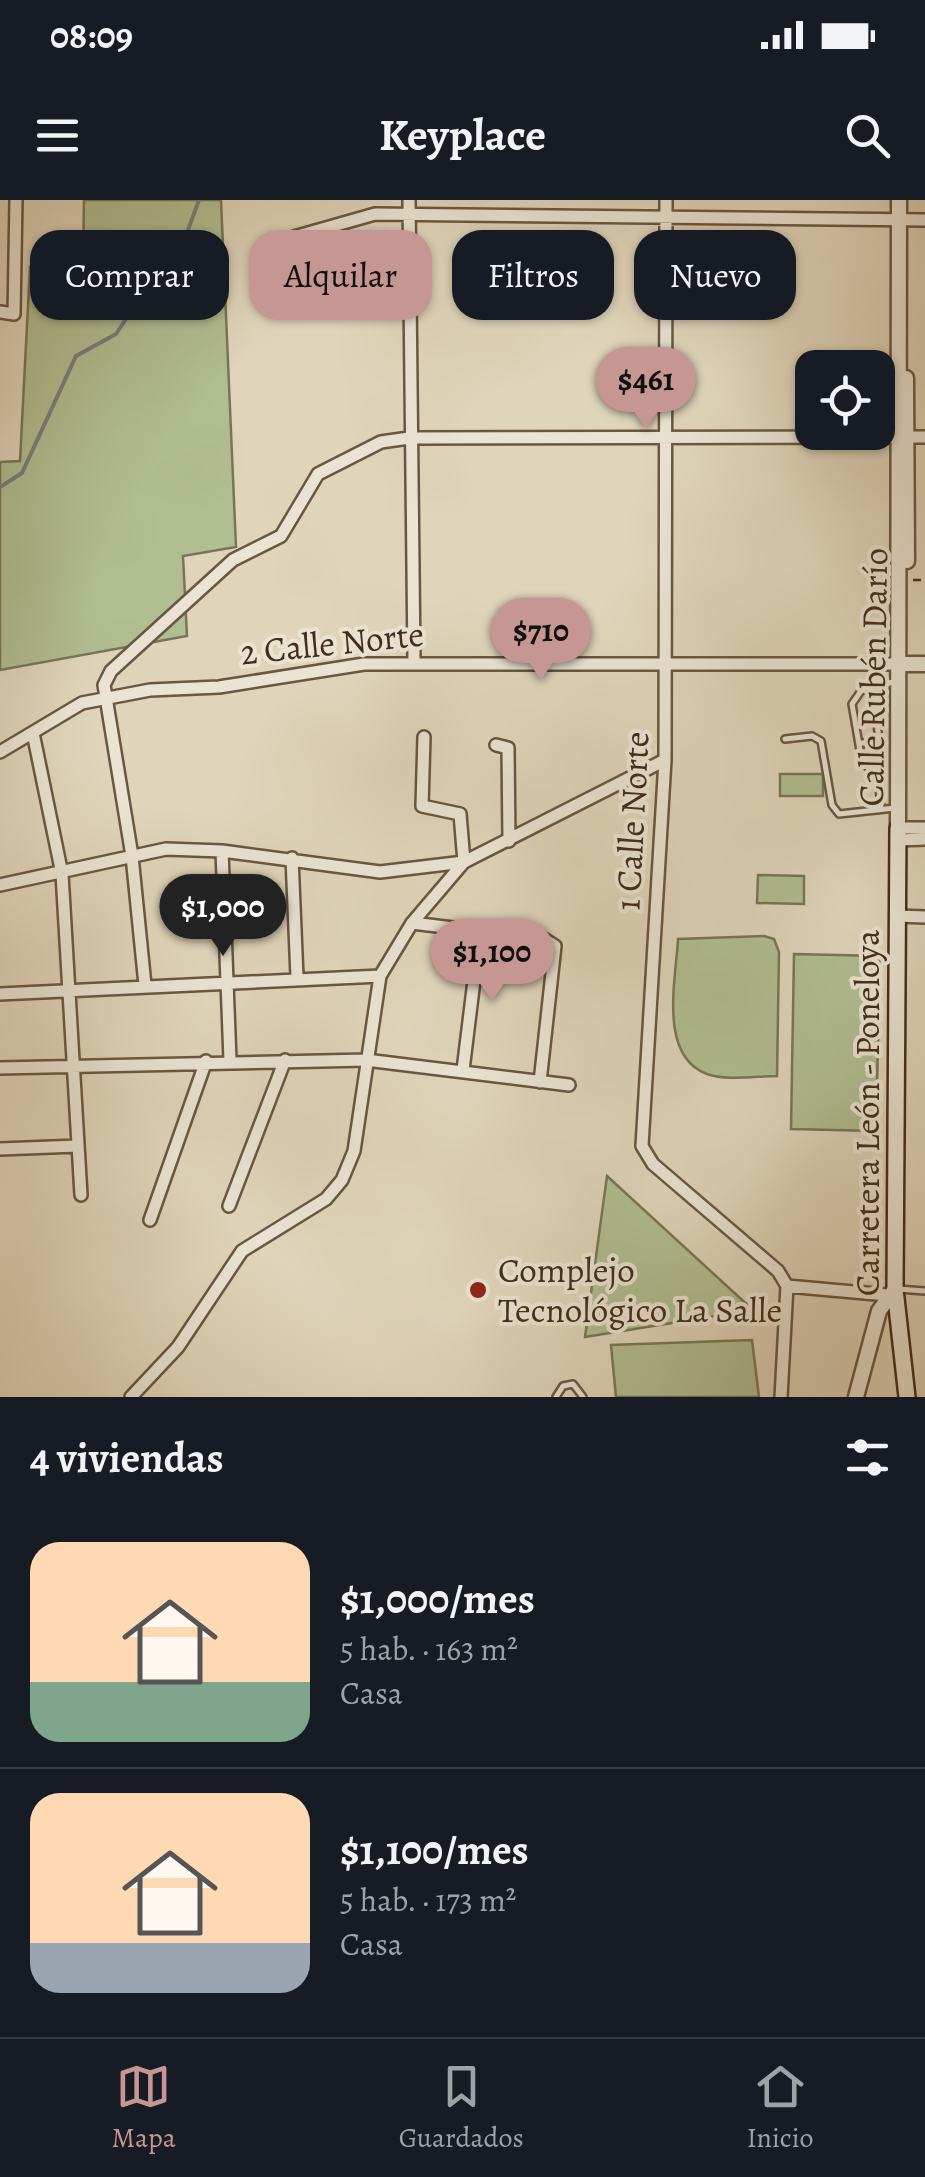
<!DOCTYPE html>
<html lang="es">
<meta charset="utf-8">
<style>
:root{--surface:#171b24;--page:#20242c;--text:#f1f3f6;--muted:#9ea1a6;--line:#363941;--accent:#c59692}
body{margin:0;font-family:Alegreya,serif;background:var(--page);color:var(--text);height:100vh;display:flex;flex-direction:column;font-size:38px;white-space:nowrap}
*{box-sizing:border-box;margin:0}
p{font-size:32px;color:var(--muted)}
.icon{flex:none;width:55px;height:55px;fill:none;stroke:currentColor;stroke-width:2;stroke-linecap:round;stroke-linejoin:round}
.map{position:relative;height:1197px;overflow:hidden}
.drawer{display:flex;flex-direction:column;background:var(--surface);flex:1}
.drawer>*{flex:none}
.top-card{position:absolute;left:30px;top:30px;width:865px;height:90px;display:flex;gap:20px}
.buttons{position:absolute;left:795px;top:150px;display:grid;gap:20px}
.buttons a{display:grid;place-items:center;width:100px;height:100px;border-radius:20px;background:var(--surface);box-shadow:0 2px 8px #0004;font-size:50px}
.price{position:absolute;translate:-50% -85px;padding:0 22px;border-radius:35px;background:var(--accent);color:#111;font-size:32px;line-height:65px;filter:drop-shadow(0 2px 5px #0008)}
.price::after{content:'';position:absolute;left:50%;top:60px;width:30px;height:22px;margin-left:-15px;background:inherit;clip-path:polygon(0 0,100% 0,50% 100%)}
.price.selected{background:#222;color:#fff}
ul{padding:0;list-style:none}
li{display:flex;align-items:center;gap:30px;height:250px;padding:0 30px}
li+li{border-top:2px solid var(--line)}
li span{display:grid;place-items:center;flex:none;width:280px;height:200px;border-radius:30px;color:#555}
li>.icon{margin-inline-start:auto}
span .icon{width:120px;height:120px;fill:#fffc;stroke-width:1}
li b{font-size:42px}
h2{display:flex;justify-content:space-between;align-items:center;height:120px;padding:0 30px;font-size:42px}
.tag{padding:0 35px;border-radius:30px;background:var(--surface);box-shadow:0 2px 8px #0004;font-size:35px;line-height:90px}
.tag.selected{background:var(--accent);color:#111}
.status{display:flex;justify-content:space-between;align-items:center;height:70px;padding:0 50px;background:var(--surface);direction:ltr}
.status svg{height:28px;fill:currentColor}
header{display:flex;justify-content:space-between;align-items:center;height:130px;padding:0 30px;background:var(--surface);font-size:45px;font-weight:600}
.tabs{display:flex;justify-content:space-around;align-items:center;height:140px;border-top:2px solid var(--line);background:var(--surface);font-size:28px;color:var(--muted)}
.tabs a{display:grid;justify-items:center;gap:5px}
.tabs .selected{color:var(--accent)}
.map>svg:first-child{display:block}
.green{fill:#b0be92;stroke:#787656;stroke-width:2.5}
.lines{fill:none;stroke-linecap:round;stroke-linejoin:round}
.stream{stroke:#767f7b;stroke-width:4}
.service-casing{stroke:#695742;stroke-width:10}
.minor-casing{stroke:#695742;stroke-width:16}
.tertiary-casing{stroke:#695742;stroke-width:19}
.secondary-casing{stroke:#412d1a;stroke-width:20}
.path{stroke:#412d1a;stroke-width:2.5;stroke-dasharray:8 5;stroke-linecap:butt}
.service{stroke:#ebe4d3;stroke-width:5}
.minor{stroke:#ebe4d3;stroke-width:11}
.tertiary{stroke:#ebe4d3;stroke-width:14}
.secondary{stroke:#ebe4d3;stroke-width:15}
.poi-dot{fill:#8f2418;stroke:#ebe4d3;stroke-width:4}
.labels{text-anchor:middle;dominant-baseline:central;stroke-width:8;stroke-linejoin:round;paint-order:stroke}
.street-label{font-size:35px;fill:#412d1a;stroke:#ebe4d3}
.poi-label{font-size:35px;fill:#412d1a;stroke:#ebe4d3;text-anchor:start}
</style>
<div class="status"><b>08:09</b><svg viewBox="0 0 49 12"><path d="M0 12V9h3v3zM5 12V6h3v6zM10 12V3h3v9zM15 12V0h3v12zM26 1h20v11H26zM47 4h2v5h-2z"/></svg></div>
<header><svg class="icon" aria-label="menu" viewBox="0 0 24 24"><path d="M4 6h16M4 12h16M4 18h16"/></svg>Keyplace<svg class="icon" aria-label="search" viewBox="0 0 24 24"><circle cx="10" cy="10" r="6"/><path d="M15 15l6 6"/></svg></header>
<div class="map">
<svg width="925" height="1197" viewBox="0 0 925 1197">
<rect width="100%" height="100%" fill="#e0d5bb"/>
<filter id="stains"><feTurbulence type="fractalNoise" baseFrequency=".002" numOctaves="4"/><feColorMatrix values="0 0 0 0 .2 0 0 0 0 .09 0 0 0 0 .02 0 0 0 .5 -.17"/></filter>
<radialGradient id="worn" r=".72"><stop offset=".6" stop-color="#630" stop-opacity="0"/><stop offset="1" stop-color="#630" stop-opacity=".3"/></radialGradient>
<path class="green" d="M84,0H221L236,347L183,356L187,436L0,470V262L20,261L30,67L83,72Z
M780,574H823V596H780Z
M758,675L804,676V704L757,703Z
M764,736L774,739L779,752L777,876C756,876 727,881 707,874C658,856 676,779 678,739Z
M794,754L880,756L876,931L791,929Z
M607,976L753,1110L585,1137Z
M752,1140L759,1197H616L611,1145Z"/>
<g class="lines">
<path class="stream" d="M0,287L22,273L76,156L116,134L138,101L164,79L181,49L199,0"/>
<g class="service-casing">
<path id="service" d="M874,489L879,543L875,575
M785,539L812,536L821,541L832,605L839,614L895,608
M859,543H879
M881,609L879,585L861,556L852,504L861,491L893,482
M898,1089L925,1091
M556,1197L563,1186L573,1184L583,1197"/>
</g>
<g class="minor-casing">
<path id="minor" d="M409,0L414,461
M666,0L665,560L642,946L653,964L778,1071L787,1086L781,1197
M291,92L287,53L294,37L375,14L925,20
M0,112L14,114L16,0
M33,533L62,674L81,995
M496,545L508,548L509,641
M0,552L82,503L150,490L219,487L364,464H897
M898,628H925
M898,640L925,639
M222,651L230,860
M292,658L297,777
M0,685L166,649L222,651L380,672L464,662L460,614L422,606L424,537
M897,716L925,717
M412,723L544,739L555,746L540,882
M145,785L132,656L104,485L111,471L233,360L281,336L318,274L381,242L409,238L925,237
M0,794L380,776
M0,868L366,860L569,885
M463,870L480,732
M0,949L77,946
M229,1006L285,860
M150,1020L206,861
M787,1086L887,1095
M131,1197L178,1147L242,1051L326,999L342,980L354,951L380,776L412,723L464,662L665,560"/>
</g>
<g class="tertiary-casing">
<path id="tertiary" d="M906,178L907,361
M897,464H925
M898,628L899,0
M856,1197L879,1111L895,1089"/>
</g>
<g class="secondary-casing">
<path id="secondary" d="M898,628L895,1089L907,1197"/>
</g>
<path class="path" d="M913,380H925"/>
<use href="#service" class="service"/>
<use href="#minor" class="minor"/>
<use href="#tertiary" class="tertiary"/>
<use href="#secondary" class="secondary"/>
</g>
<circle class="poi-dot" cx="478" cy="1090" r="10"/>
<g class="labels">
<g class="street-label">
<text transform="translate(332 443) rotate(-6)">2 Calle Norte</text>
<text transform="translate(873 477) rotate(-89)">Calle Rubén Darío</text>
<text transform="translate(632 621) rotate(-87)">1 Calle Norte</text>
<text transform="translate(867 913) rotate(-90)">Carretera León - Poneloya</text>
</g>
<g class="poi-label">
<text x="498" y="1070">Complejo<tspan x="498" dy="40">Tecnológico La Salle</tspan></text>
</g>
</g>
<rect width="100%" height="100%" filter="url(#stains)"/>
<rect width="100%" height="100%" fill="url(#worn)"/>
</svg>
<div class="buttons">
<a><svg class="icon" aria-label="locate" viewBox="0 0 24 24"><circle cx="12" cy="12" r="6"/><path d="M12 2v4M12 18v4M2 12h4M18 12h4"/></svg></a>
</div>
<b class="price" style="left:646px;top:232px">$461</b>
<b class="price" style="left:541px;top:483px">$710</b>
<b class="price selected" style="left:223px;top:759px">$1,000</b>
<b class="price" style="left:492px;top:804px">$1,100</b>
<div class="top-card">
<a class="tag">Comprar</a>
<a class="tag selected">Alquilar</a>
<a class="tag">Filtros</a>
<a class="tag">Nuevo</a>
</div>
</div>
<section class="drawer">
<h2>4 viviendas<svg class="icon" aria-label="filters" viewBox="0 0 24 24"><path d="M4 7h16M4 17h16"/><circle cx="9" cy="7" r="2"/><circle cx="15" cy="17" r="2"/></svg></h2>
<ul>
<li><span style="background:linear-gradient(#ffd9b3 70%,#7fa58c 0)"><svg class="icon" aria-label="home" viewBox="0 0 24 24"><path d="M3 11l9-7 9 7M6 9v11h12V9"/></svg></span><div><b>$1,000/mes</b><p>5 hab. · 163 m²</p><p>Casa</p></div></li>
<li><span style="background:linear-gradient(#ffd9b3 75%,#9aa5b1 0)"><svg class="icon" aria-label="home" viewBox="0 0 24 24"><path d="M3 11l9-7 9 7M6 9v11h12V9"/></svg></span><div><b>$1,100/mes</b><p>5 hab. · 173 m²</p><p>Casa</p></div></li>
</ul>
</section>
<nav class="tabs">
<a class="selected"><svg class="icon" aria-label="map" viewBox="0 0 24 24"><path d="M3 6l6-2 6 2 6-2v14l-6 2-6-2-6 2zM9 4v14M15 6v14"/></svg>Mapa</a>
<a><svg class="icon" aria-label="saved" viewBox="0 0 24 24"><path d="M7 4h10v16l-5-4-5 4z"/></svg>Guardados</a>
<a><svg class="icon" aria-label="home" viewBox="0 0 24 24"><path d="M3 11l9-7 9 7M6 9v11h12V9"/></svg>Inicio</a>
</nav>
